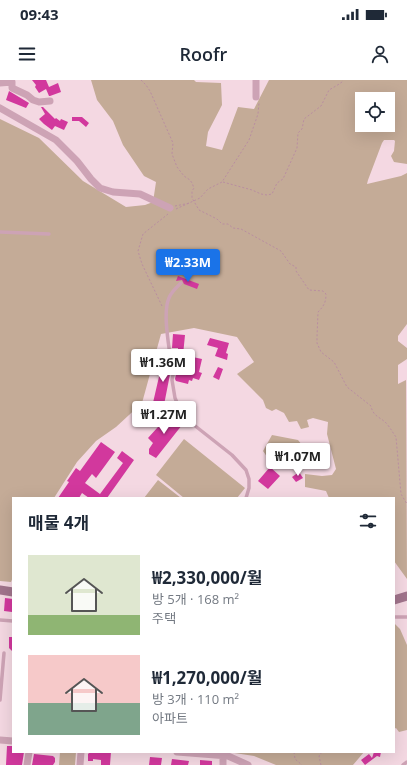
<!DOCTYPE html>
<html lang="ko">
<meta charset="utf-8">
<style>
:root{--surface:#fff;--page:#f6f6f7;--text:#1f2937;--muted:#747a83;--accent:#1a73e8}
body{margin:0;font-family:"Open Sans","Noto Sans KR",sans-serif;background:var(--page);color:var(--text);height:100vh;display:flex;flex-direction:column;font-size:15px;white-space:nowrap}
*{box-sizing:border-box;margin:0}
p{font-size:13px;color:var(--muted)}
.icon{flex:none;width:22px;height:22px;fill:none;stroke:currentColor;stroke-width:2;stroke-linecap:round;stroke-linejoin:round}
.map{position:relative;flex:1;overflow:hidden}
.panel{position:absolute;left:12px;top:417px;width:383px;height:256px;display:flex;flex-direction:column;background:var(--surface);border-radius:0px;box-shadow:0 4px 16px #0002}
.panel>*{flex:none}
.controls{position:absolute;left:355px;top:12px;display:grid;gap:8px}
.controls a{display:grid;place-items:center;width:40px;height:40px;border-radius:0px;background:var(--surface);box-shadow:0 4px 16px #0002;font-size:20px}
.price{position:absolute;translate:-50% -34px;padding:0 9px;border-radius:4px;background:#fff;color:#222;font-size:13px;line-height:26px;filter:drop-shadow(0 1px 2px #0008)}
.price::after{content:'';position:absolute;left:50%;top:24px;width:12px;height:9px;margin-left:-6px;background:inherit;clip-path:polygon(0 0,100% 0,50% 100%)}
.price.on{background:var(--accent);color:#fff}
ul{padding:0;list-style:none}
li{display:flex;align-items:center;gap:12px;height:100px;padding:0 16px}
li span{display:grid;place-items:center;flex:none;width:112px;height:80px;border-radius:0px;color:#555}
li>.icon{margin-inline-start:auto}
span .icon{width:48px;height:48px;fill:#fffc;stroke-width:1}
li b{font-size:17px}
h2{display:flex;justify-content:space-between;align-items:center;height:48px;padding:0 16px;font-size:17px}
.status{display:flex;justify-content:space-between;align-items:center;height:28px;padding:0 20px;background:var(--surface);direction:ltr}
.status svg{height:11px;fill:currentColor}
header{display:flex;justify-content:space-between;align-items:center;height:52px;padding:0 16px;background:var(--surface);font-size:18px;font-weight:600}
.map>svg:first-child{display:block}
.green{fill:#c4ab97;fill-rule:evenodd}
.building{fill:#d2389d}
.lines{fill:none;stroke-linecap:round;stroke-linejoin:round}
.path{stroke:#b98da1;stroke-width:1;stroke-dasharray:2 2;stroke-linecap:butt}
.lane{stroke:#cda3b5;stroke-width:3.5}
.street{stroke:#cda3b5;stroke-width:7}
.secondary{stroke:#a1748c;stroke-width:9}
</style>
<div class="status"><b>09:43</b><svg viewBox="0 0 49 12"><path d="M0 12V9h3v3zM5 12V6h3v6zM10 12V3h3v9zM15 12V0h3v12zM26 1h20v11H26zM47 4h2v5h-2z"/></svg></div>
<header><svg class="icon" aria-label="menu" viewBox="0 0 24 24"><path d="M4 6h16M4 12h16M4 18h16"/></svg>Roofr<svg class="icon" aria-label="person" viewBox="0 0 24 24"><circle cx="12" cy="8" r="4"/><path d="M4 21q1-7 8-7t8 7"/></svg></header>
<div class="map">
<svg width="407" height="685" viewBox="0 0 407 685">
<rect width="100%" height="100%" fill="#f4d8e2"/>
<path class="green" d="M91,0H194L196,2L221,3L222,25L208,52L206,66L222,70L238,27L254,29L269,0H407V84L394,82L391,76L394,71L395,61L394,60H384L382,63L368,100L367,104L401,96L407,93V244L398,256V261L407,268V279L398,285V304L406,300L407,499L394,481V418H329L326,411L305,407V394L322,396L332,395L336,389L327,354L328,342L313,338L307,340L309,347L301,349L297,341L289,342L284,333L276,329L272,331L266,328L263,320L237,294L254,282L237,257L194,248L161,254L142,323L116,347L96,361L77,382L54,418H13V497L11,502L0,501V39L39,58L83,101L126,127L145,125L153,122L156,102L144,96L123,65L113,41L97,20ZM362,19H388V45H362Z
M272,355L298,360L310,375L296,389L272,384L263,371Z
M184,359L245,408L237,418H184L156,395Z
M158,400L181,418H144Z
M394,543L400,549L407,565V650L399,652L396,648L394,649Z
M60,672H76L75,685H59Z
M228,672H364L353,685H276L254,676Z"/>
<path class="building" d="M32,0H46L49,7L58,3L61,12L50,16H49L46,9L39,13L35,7L36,5Z
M9,11L29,23L26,28L6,20Z
M41,27H43L55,39L56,38L60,41L61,39L68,42L64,50L55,46L52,50L44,44L39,39L45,34Z
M72,37H82L89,43L86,47L79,41H72Z
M178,196L199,204L197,209L184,204L182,200L176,201Z
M173,254L185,255L183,275L202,279L199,292L202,293L199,300L193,298L192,301L189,300L188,304L176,301L175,299L180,276L178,273V268H172Z
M210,258L229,263L226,273L228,274L227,280L215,276L218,268L207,265Z
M164,275L173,279L163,330L152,327Z
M218,287L223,289L219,300L213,297Z
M175,336L182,337V345L156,378L149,374V369L153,363L148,358L167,337L173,339Z
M101,362L115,372L96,398L92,394L85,403L100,414L123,383L117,378L122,371L134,380L107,418H89L82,413L79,418H58L69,402L67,401L76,388L80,391Z
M270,387L280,396L268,409L258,401Z
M299,392L303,398L296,402L292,397Z
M5,518L13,519V529H12V532L4,531Z
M9,557H13V572L9,568Z
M7,666H13V672H24L22,685H6Z
M90,672L102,673V672H111L110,685H101V680L93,679V681H88V674Z
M374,672H381L380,677L377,676L365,685L361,680L369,674L372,678Z
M34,674L53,676L55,678V682L53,685H32Z
M150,677L162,678L161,685H149Z
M172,679L189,681L188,685H171Z
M200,680L212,681V685H200Z"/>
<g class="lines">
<path class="path" d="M141,0L146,5L150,11L173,63L172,74L177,87L184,96L190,100L192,103L194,108L192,111V118L199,130L217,139L222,144H228L233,148L241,149L281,171L290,184L296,187V191L309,210L323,211L326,214C326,222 324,226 318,232L317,257V263L321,272L334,282L347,307L371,326C373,337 381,337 387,344C391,349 393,353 396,357L401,414L407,424
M223,102L252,110L261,114L267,115L272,114L277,103L283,99L297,68L298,53L302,49L304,39L321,26L329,10L341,3L343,0
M175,126L190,123
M176,129L200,118L208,109L222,102L249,60L258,34L259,23
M162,226L142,184L138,171L143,154L168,134
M294,672L295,679L302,685
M321,685L319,676L322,672"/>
<path class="lane" d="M0,152L49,154
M181,203C176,208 171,212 169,218C163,231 168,260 170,275L177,276L172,300L175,318L178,325L194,345L232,375L246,390L249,399V408L246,418
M394,537H407
M0,540L13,541
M0,620L4,573
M403,685L407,682"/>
<path class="street" d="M12,2V8L27,15L33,20L39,22L50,21
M0,3L12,2L11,0
M256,17V0
M0,28L56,60L77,81L91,99L100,108L113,112L140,114L170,128
M0,660L13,661
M177,672L228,676L248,685
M27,685L29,672
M80,685L81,672
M223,685V675"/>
<path class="secondary" d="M0,510L13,512
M394,520L407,516"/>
</g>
</svg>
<div class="controls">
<a><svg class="icon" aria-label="locate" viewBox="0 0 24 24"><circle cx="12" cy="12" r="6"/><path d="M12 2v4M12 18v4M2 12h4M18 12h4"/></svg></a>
</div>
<b class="price on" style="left:188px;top:203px">₩2.33M</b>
<b class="price" style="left:163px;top:303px">₩1.36M</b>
<b class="price" style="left:164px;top:355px">₩1.27M</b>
<b class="price" style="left:298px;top:397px">₩1.07M</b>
<section class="panel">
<h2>매물 4개<svg class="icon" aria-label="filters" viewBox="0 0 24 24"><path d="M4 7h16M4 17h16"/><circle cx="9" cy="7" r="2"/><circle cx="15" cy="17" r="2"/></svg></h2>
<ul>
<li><span style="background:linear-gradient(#dfe7d0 75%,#8fb573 0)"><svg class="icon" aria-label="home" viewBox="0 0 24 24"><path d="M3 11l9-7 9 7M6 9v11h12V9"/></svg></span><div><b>₩2,330,000/월</b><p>방 5개 · 168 m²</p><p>주택</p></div></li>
<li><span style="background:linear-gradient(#f6c9c9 60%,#7fa58c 0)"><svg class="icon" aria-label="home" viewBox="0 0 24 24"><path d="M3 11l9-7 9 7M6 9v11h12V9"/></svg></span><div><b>₩1,270,000/월</b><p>방 3개 · 110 m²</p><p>아파트</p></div></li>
</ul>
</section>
</div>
